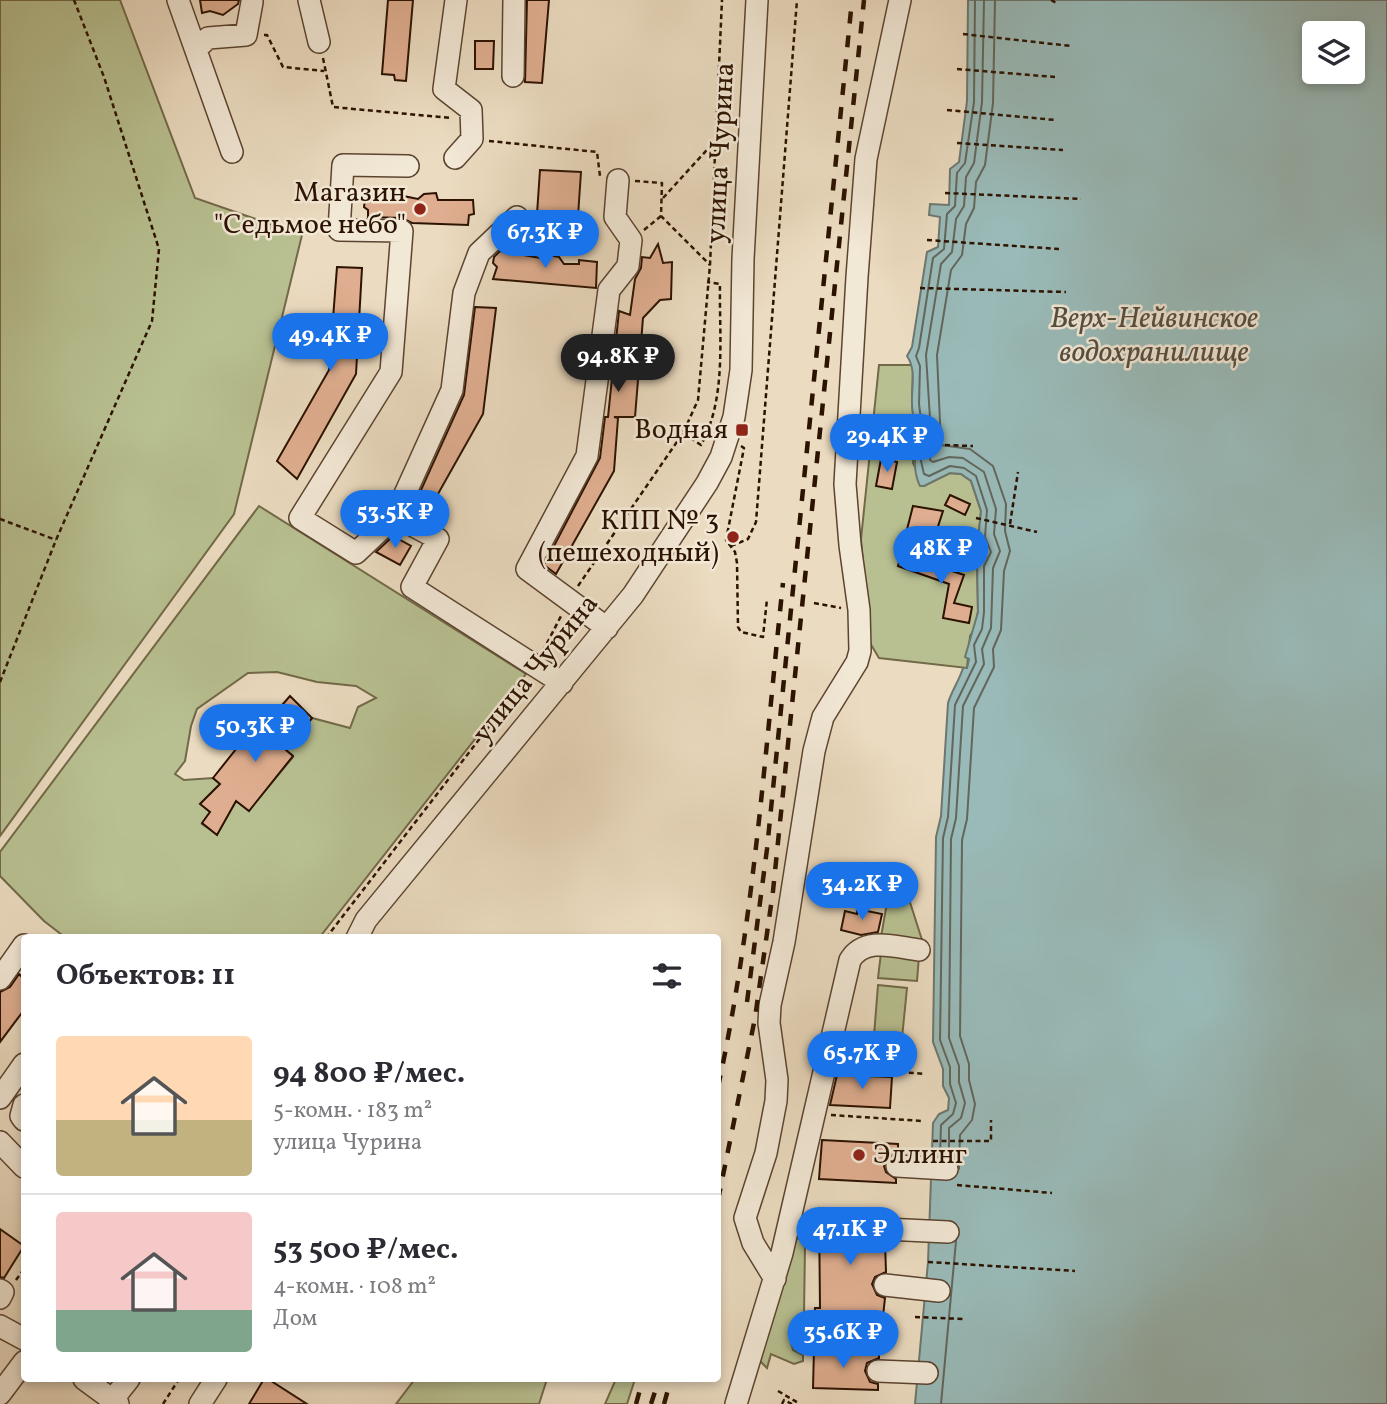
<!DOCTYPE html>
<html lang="ru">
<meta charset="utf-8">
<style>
:root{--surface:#fff;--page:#f7f7f7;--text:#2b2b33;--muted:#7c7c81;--line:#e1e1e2;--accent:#1a73e8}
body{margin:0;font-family:Vollkorn,serif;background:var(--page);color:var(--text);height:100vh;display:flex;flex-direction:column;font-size:26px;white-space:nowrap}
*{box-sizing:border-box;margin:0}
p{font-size:23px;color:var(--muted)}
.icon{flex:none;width:38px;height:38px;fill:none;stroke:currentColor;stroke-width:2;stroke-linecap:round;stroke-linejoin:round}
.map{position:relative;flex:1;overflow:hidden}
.side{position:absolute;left:21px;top:934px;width:700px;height:448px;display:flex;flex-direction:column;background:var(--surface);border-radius:7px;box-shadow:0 4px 10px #0003}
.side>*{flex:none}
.tools{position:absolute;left:1302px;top:21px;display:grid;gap:14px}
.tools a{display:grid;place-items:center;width:63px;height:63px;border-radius:7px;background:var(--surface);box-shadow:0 4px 10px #0003;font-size:35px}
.price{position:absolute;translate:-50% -60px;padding:0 16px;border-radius:24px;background:var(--accent);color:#fff;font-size:23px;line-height:46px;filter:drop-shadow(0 2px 4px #0008)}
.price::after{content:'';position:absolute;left:50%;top:42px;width:21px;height:16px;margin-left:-10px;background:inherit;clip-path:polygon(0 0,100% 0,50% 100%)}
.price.current{background:#222;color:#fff}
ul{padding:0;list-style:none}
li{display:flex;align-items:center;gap:21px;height:175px;padding:0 35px}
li+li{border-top:2px solid var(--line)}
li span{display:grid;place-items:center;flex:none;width:196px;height:140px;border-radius:7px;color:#555}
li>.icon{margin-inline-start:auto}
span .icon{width:84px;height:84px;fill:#fffc;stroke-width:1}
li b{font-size:30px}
h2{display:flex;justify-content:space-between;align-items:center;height:84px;padding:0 35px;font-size:30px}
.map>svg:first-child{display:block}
.green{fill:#b8c091;stroke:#726948;stroke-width:2;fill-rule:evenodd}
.water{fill:#99bab8;stroke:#6d776e;stroke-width:2;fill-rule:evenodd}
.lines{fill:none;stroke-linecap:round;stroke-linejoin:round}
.shore{stroke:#62665c;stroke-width:2}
.building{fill:#dfae90;stroke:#2c1200;stroke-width:2}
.minor-casing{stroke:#5c4430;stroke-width:24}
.path{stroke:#2c1200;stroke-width:2.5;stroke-dasharray:5 3.5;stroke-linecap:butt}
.minor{stroke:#f2e8d6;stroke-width:21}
.rail{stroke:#2c1200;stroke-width:4.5;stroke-dasharray:12 12;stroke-linecap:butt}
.poi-dot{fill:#8f2418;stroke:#f2e8d6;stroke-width:2.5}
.labels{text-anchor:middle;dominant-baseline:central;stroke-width:5;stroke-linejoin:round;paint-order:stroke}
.street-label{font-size:28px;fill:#2c1200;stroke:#f2e8d6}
.poi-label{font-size:28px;fill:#2c1200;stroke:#f2e8d6;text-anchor:end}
.water-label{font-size:30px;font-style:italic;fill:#524d40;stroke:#f2e8d6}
</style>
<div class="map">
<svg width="1387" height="1404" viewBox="0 0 1387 1404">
<rect width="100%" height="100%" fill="#ebdbc0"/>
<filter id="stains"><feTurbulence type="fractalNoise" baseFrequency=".00286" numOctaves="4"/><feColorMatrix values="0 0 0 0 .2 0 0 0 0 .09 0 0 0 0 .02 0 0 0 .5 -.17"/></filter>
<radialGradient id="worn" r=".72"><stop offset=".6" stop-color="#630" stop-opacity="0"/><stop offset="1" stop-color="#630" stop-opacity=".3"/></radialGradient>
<path class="green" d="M0,0H120L195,198L302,235L234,514L0,836Z
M879,365H913L912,405L916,435L913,463L924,486L950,473L961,474L971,481L981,511L978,540L984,553L977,560L978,611L976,626L970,636L967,668L879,658L870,643L861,539Z
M259,506L526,674L319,938H66L44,921L0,876V852ZM277,672L317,682L356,686L376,698L358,707L350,728L312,718L286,750L293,757L249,810L236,801L217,834L202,824L210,812L201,803L220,784L213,778L184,780L175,774L185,761L191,726L197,709L248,673Z
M889,891L907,893L923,943L881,937Z
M881,953L919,956L917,981L878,978Z
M878,985L907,988L902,1038L874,1036Z
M796,1238L801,1239L805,1244L804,1315L798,1334L791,1343L793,1350L803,1355V1361L794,1364L771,1354L767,1368L760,1361Z
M415,1379H547L539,1404H396Z
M616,1379H635L627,1404H605Z"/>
<path class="water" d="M968,0H1387V1404H915L928,1262L933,1123L939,1114L948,1110L949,1098L943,1086V1069L933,1042L936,837L941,816L948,703C952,690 959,681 963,668H967L969,659L965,657L978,612L977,560L984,553L978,540L981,511L971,481L961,474L950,473L924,486H920C911,468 917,451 915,432C915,423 912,413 912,404C911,387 917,371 907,356L912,347L927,252L938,247L940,217L929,215L930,204L949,205L950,169L959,162L967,101ZM1314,33H1353V72H1314Z"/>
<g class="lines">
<path class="shore" d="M940,1156L941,1125L953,1114L956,1103L950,1084V1067L940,1040L943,838L948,817L955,705L976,662L974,645L982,629L984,612V566L991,552L985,537L987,510L976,476L964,468L950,466L929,476L924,474L921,461L923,435L919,404L920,366L916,356L919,348L933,258L944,249L947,214L955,206L957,173L965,163L974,102L975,0
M949,1157V1128L961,1118L965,1103L959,1082V1066L949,1038L951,839L956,818L963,706L984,664L982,649L991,628L993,568L1000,551L994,534L996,509L984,472L963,458L949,457L933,462L930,460L931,434L926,355L941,264L952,252L956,219L964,206L966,177L974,163L982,102L984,0
M959,1169L960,1135L972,1120L975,1104L969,1080V1064L960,1036L962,840L967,819L974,708L994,667L993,649L1001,630L1004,571L1010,551L1005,531L1006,504L993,466L970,449L941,445L937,355L951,270L962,255L966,224L974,208L976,182L985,165L993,103L995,0
M941,1404L956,1241"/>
</g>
<path class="building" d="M200,0H239L238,4L223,15L210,11L202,13Z
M388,0H413L406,81L395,80L394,75L382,74Z
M527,0H549L542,83L525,82Z
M475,41H494L493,69H475Z
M540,170L581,172L578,216L537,214Z
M366,193L401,202L403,196L418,199L424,194L436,193L438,200H473L474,214L469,215L468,225L412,223L402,218L368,217V210L364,207Z
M658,244L663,263L672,262L671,299L660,300L643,318L635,417H614L618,418L614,471L556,574L544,565L600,458L605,417H608L619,311L630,315L635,279L641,268L642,257L650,258Z
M500,251L546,259L548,255L559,257L564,264H579V260L597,262L596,288L493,279L497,267L493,263L494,257Z
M337,267L362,268L356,374L297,479L277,461L329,370Z
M475,307L496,308L483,414L425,517L412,510L464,395Z
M881,459L897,462L892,489L876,486Z
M950,495L970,504L965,515L945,505Z
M913,506L943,511L930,551L902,549Z
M393,536L411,546L400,565L376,552Z
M901,554L964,575L954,603L972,607L969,623L943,618L949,584L898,566Z
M290,696L312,718L286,750L293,756L249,811L236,801L217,835L202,823L210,812L200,804L220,784L213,778L256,724L261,729Z
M857,909L882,914L878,932L861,935L841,930L845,911L857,914Z
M19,974L24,979V1010L0,1042V992L10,987Z
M837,1075L892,1077L890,1108L830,1105Z
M822,1140L898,1144V1153L886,1158L884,1166L886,1172L896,1179V1183L819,1179Z
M819,1208L886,1209L885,1216L874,1221L872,1229L877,1240L885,1242L886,1272L875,1277L872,1284L877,1295L885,1298L882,1325L814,1322L815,1308H820Z
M0,1229L24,1246L4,1278L0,1277Z
M814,1349L879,1352V1358L867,1363L865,1371L870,1382L878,1384V1390L813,1388Z
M264,1379H268L307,1404H249Z"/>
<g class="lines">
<g class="minor-casing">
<path id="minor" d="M178,0L232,152
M309,0L319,42
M196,49L208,38L246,35L252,2
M513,76L514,0
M455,158L472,139L471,110L444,89L456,0
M517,217L479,253L464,293L452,390L395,516L438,539L412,587L562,683
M395,516L356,553L300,518L391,372L402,231L339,230L343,165L408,166
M607,628L527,569L587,456L609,290L628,266L631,240L615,217L618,180
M357,938L366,920L633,595L707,483L721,457L734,417L741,370L743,259L757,0
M0,979L24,945
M0,1098L24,1064
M24,1105L21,1116L24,1120
M0,1142L24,1167
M897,1166L947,1169
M885,1229L948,1232
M775,1279L753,1243L745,1218L766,1153L776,1101L777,1080L769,1023L770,1005L784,942L814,751L823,717L857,662L860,651L859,610L850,545L845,484L857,277L866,159L900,0
M885,1285L939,1291
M0,1290L3,1292L0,1298
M0,1326L24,1339
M878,1371L927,1373
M84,1379L118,1404
M0,1394L24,1362
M113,1399L129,1379
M200,1404L216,1379
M736,1404L782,1253L850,960C865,936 895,947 919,950"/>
</g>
<path class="path" d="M1051,0L1058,4
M963,34L1071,46
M264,35H267L283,67L324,71
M323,58L333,107L451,118
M957,69L1055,77
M947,110L1055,120
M489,141L597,152L600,176
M957,143L1063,150
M635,181L662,183L661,216L710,265
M945,193L1081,199
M663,198L715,141
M644,230L661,216
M927,240L1059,249
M920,288L1066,292
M683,433L701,445C727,398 719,336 720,284L707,282
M910,437L942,438
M911,444L973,446
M741,446L744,448L726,540L735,552L737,563L738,627L741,632L763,637L767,599
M976,518L1037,532
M0,519L56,540
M1010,524L1018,472
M731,546L748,539L756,522L797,0
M578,586L683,433L698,400L710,265L722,0
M814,603L841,608
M543,651L561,616
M0,682L56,540L152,321L159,249L104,77L74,0
M326,938L525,680
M841,1067L925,1074
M831,1115L922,1121
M933,1141H991V1120
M957,1185L1052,1193
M928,1262L1075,1271
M16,1280L24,1269
M915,1317L963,1319
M778,1391L800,1404
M163,1404L179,1379
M782,1404L784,1400L792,1404"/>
<use href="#minor" class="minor"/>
<path class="rail" d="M747,1002L767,849L852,0
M718,1087C754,921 765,751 783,583
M718,1200L755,1018L773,891L864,0
M636,1404L643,1379
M651,1404L659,1379
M664,1404L671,1379"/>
</g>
<g class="poi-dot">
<circle cx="420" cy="209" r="7"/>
<rect x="735" y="423" width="14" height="14" rx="3.5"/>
<circle cx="733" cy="537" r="7"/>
<circle cx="859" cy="1155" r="7"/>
</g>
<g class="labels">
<g class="street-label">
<text transform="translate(721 153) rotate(-87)">улица Чурина</text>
<text transform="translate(536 669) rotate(-51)">улица Чурина</text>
</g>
<g class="poi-label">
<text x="406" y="193">Магазин<tspan x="406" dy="32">"Седьмое небо"</tspan></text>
<text x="728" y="430">Водная</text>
<text x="719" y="521">КПП № 3<tspan x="719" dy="32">(пешеходный)</tspan></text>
<text x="873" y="1155" text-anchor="start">Эллинг</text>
</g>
<g class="water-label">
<text x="1154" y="319">Верх-Нейвинское<tspan x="1154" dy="34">водохранилище</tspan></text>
</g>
</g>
<rect width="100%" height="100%" filter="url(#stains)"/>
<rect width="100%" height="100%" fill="url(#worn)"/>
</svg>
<div class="tools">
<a><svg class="icon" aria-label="layers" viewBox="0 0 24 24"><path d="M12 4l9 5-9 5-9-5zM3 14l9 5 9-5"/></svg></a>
</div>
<b class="price" style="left:545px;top:270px">67.3K ₽</b>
<b class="price" style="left:330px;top:373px">49.4K ₽</b>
<b class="price current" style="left:618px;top:394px">94.8K ₽</b>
<b class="price" style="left:887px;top:474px">29.4K ₽</b>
<b class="price" style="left:395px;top:550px">53.5K ₽</b>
<b class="price" style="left:941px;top:586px">48K ₽</b>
<b class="price" style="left:255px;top:764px">50.3K ₽</b>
<b class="price" style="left:862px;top:922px">34.2K ₽</b>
<b class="price" style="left:862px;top:1091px">65.7K ₽</b>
<b class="price" style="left:850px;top:1267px">47.1K ₽</b>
<b class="price" style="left:843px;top:1370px">35.6K ₽</b>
<section class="side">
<h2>Объектов: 11<svg class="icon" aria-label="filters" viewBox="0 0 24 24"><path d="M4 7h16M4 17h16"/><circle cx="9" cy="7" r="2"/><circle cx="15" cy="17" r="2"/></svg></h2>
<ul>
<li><span style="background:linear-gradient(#ffd9b3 60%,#c2b280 0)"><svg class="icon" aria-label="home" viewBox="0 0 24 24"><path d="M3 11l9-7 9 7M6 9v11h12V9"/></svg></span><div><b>94 800 ₽/мес.</b><p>5-комн. · 183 m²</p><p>улица Чурина</p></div></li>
<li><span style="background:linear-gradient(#f6c9c9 70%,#7fa58c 0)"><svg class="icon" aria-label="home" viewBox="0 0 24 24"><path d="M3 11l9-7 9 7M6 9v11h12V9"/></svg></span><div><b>53 500 ₽/мес.</b><p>4-комн. · 108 m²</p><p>Дом</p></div></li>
</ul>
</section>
</div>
